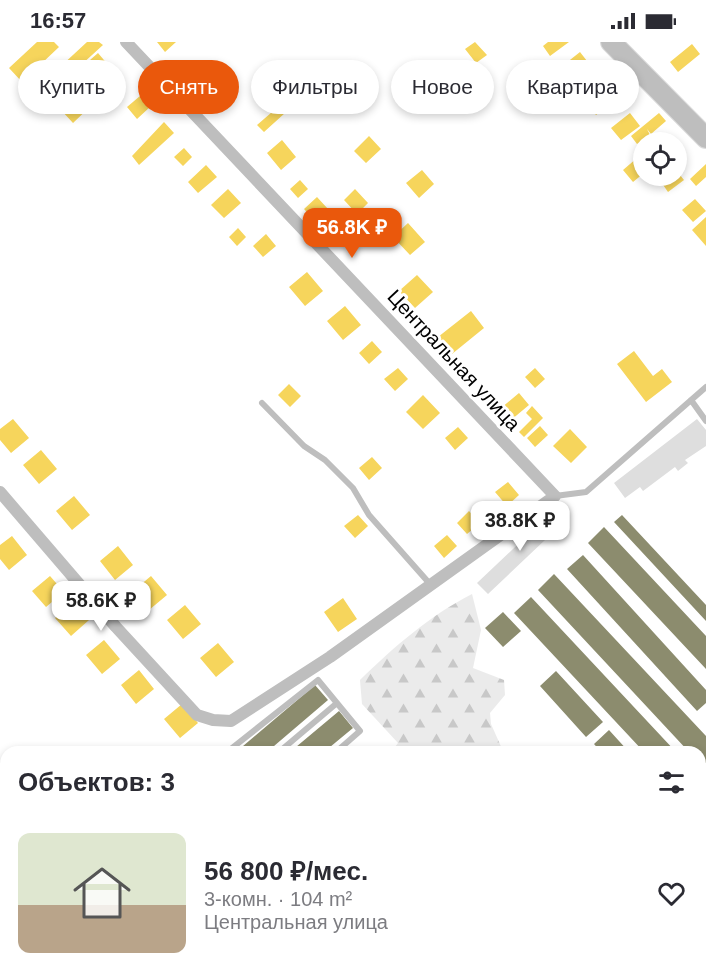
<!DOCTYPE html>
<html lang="ru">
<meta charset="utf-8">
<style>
:root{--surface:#fff;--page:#f2f2f3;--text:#2b2b33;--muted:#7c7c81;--line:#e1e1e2;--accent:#ea580c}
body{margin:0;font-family:Helvetica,sans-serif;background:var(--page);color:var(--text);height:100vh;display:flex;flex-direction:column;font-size:22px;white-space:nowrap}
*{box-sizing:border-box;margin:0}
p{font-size:20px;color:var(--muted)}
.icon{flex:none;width:33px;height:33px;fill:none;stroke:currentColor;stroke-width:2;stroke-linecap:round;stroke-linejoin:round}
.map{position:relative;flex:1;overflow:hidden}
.sheet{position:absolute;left:0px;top:704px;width:706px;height:236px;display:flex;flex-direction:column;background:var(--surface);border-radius:18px 18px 0 0;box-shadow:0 3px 9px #0003}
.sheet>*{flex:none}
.guide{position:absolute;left:18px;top:18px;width:670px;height:54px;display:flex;gap:12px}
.fabs{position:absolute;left:633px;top:90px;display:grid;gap:12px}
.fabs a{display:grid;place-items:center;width:54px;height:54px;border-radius:50%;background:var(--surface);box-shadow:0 3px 9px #0003;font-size:30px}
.price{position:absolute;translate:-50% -51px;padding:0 14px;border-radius:12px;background:#fff;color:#222;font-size:20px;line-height:39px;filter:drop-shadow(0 2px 3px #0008)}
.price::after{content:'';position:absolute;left:50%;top:36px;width:18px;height:14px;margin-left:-9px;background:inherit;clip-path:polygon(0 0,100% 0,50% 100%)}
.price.current{background:var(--accent);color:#fff}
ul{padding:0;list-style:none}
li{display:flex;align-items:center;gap:18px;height:150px;padding:0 18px}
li+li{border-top:2px solid var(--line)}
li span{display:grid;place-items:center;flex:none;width:168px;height:120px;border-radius:12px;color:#555}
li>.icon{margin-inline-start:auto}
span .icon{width:72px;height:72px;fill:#fffc;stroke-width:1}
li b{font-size:26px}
h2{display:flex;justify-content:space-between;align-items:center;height:72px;padding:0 18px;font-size:26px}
.pill{padding:0 21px;border-radius:27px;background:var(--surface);box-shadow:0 3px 9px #0003;font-size:21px;line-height:54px}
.pill.current{background:var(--accent);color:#fff}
.status{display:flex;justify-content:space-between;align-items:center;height:42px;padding:0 30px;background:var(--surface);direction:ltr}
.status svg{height:16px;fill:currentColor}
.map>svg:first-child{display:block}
.forest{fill:url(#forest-firs)}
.homes{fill:#f6d55c}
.industry{fill:#8c8c6e}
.building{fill:#dedede}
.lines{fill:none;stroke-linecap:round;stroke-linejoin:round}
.primary-casing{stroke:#dbdbdb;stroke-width:22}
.service{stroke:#bebebe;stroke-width:6}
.minor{stroke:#bebebe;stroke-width:12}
.primary{stroke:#bebebe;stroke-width:20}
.labels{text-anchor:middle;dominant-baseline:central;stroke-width:6;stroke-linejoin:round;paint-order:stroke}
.street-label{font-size:20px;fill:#000;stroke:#fff}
</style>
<div class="status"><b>16:57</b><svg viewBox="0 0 49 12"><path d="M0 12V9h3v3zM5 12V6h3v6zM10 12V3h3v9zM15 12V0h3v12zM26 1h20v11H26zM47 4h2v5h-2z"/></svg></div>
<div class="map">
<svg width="706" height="938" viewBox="0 0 706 938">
<defs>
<pattern id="forest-firs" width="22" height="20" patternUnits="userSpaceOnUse" patternTransform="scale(1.5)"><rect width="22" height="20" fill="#ebebeb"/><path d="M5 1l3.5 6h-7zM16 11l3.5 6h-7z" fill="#c8c8c8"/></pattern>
</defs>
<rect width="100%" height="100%" fill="#fff"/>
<path class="forest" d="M472,552L481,588L473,626L504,638L505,653L490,671L491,682L503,709H392L398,701L362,662L360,638C394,605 429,574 472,552Z"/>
<path class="homes" d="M37,0H54L59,5L22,40L9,26Z
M87,0H99L103,3L69,34L60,25Z
M157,0H176L165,10Z
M475,0L487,13L476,21L465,7Z
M548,0H569L550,14L543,4Z
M692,2L700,12L678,30L670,20Z
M580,10L594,28L570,47L556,29Z
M98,11L109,24L93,38L82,25Z
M319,24L329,36L314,48L305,36Z
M210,30L219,39L209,49L200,39Z
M605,46L615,58L596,73L587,61Z
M83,48L95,60L73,81L61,68Z
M140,54L150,65L137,77L127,65Z
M279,64L285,71L264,90L257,83Z
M630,71L640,84L621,98L611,86Z
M659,71L666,79L651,92L647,87L650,93L637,102L631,94Z
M164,80L174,91L139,123L132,114Z
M369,94L381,107L366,121L354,109Z
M282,98L296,115L281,128L267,111Z
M184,106L192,115L183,124L174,115Z
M644,110V131L633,140L623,128Z
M706,122V135L696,144L690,137Z
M206,123L217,135L198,151L188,140Z
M422,128L434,142L419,156L406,141Z
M676,128L684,138L668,150L659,137L663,134H676Z
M300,138L308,147L298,156L290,147Z
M228,147L241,161L224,176L211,163Z
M355,147L368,161L357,172L344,158Z
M317,155L328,167L315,179L304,167Z
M695,157L706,169L693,180L682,168Z
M706,175V204L692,188Z
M408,181L425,200L410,213L393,195Z
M238,186L246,195L237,204L229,195Z
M266,192L276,204L263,215L253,204Z
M307,230L323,249L305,264L289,245Z
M417,233L433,250L415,266L399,249Z
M345,264L361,283L343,298L327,279Z
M471,269L484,286L452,312L438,295Z
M372,299L382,310L369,322L359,311Z
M634,309L653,334L662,327L672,340L646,360L617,322Z
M398,326L408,337L395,349L384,337Z
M535,326L545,337L535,346L525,335Z
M289,342L301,354L290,365L278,353Z
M519,351L529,363L511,378L501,366Z
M423,353L440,371L423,387L406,370Z
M532,364L543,376L524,395L519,390L532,377L526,371Z
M13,377L29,396L11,411L0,398V387Z
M540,384L548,393L535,405L527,396Z
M458,385L468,396L455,408L445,396Z
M570,387L587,405L571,421L553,404Z
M41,408L57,427L39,442L23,423Z
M372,415L382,426L369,438L359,426Z
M508,440L519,453L507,464L495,450Z
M74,454L90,473L72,488L56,469Z
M469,469L480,481L467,492L457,481Z
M358,473L368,484L355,496L344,484Z
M447,493L457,504L444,516L434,504Z
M12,494L27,513L9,528L0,517V503Z
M118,504L133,523L115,538L100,519Z
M50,534L64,550L46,565L32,549Z
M151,534L167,553L149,568L133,549Z
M343,556L357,577L338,590L324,570Z
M74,560L89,578L71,594L55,576Z
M185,563L201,582L183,597L167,578Z
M104,598L120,617L102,632L86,613Z
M218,601L234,620L216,635L200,616Z
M139,628L154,647L136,662L121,643Z
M182,662L198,681L180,696L164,677Z"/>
<path class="industry" d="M622,473L706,563V579L614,480Z
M604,485L706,594V627L588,501Z
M583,513L706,648V661L697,669L567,527Z
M554,532L706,694V727L700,721V710H689L538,548Z
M531,555L676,710H644L514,571Z
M503,570L521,589L503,605L485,586Z
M556,629L603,680L586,695L540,644Z
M315,643L328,658L267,710H236Z
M339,669L353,686L324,710H290Z
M609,688L629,710H601L594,702Z
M700,736L706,742V776L700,770Z
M700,787L706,793V823L700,817Z
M6,851V877L0,882V856Z
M6,896V921L0,926V901Z
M18,933H49L43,938H12Z
M73,933H90L94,938H67Z
M188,933H234L223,938H177Z
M265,933H308L296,938H267Z
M357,933H396L385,938H346Z"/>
<path class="building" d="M697,377L706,388V404L685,418L688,421L678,429L675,425L643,449L640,445L625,456L614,441Z
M553,469L564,480L488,552L477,541Z"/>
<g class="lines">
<g class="primary-casing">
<path id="primary" d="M611,0L706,96"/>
</g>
<path class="service" d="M691,358L706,379
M262,361L304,404L325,418L353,446L369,473L430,542
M555,454L586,450L706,345
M227,710L318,638L360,689L336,710
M279,710L337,661
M0,849L6,844
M700,886L706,885
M0,890L6,886
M0,936L6,931
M53,938L60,933
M152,938L164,933
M245,938L257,933
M330,938L341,933
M398,938L408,933
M490,938L501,933"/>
<path class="minor" d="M0,450L116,585L197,673L213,678L231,679L330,615L555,454L126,0"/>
<use href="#primary" class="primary"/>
</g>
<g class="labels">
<g class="street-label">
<text transform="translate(454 318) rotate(47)">Центральная улица</text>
</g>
</g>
</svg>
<div class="fabs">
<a><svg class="icon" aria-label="locate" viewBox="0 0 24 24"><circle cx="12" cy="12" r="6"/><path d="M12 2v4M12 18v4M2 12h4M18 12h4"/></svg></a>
</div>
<b class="price current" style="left:352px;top:217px">56.8K ₽</b>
<b class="price" style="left:520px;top:510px">38.8K ₽</b>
<b class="price" style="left:101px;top:590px">58.6K ₽</b>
<div class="guide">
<a class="pill">Купить</a>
<a class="pill current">Снять</a>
<a class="pill">Фильтры</a>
<a class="pill">Новое</a>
<a class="pill">Квартира</a>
</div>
<section class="sheet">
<h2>Объектов: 3<svg class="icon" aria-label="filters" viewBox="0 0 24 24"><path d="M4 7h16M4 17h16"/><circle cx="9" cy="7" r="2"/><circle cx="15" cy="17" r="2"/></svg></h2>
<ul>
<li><span style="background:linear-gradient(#dfe7d0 60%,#b9a48a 0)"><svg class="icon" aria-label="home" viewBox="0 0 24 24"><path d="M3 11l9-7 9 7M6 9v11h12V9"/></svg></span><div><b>56 800 ₽/мес.</b><p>3-комн. · 104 m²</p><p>Центральная улица</p></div><svg class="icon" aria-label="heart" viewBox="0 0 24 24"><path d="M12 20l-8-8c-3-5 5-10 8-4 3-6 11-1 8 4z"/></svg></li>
</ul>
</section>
</div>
